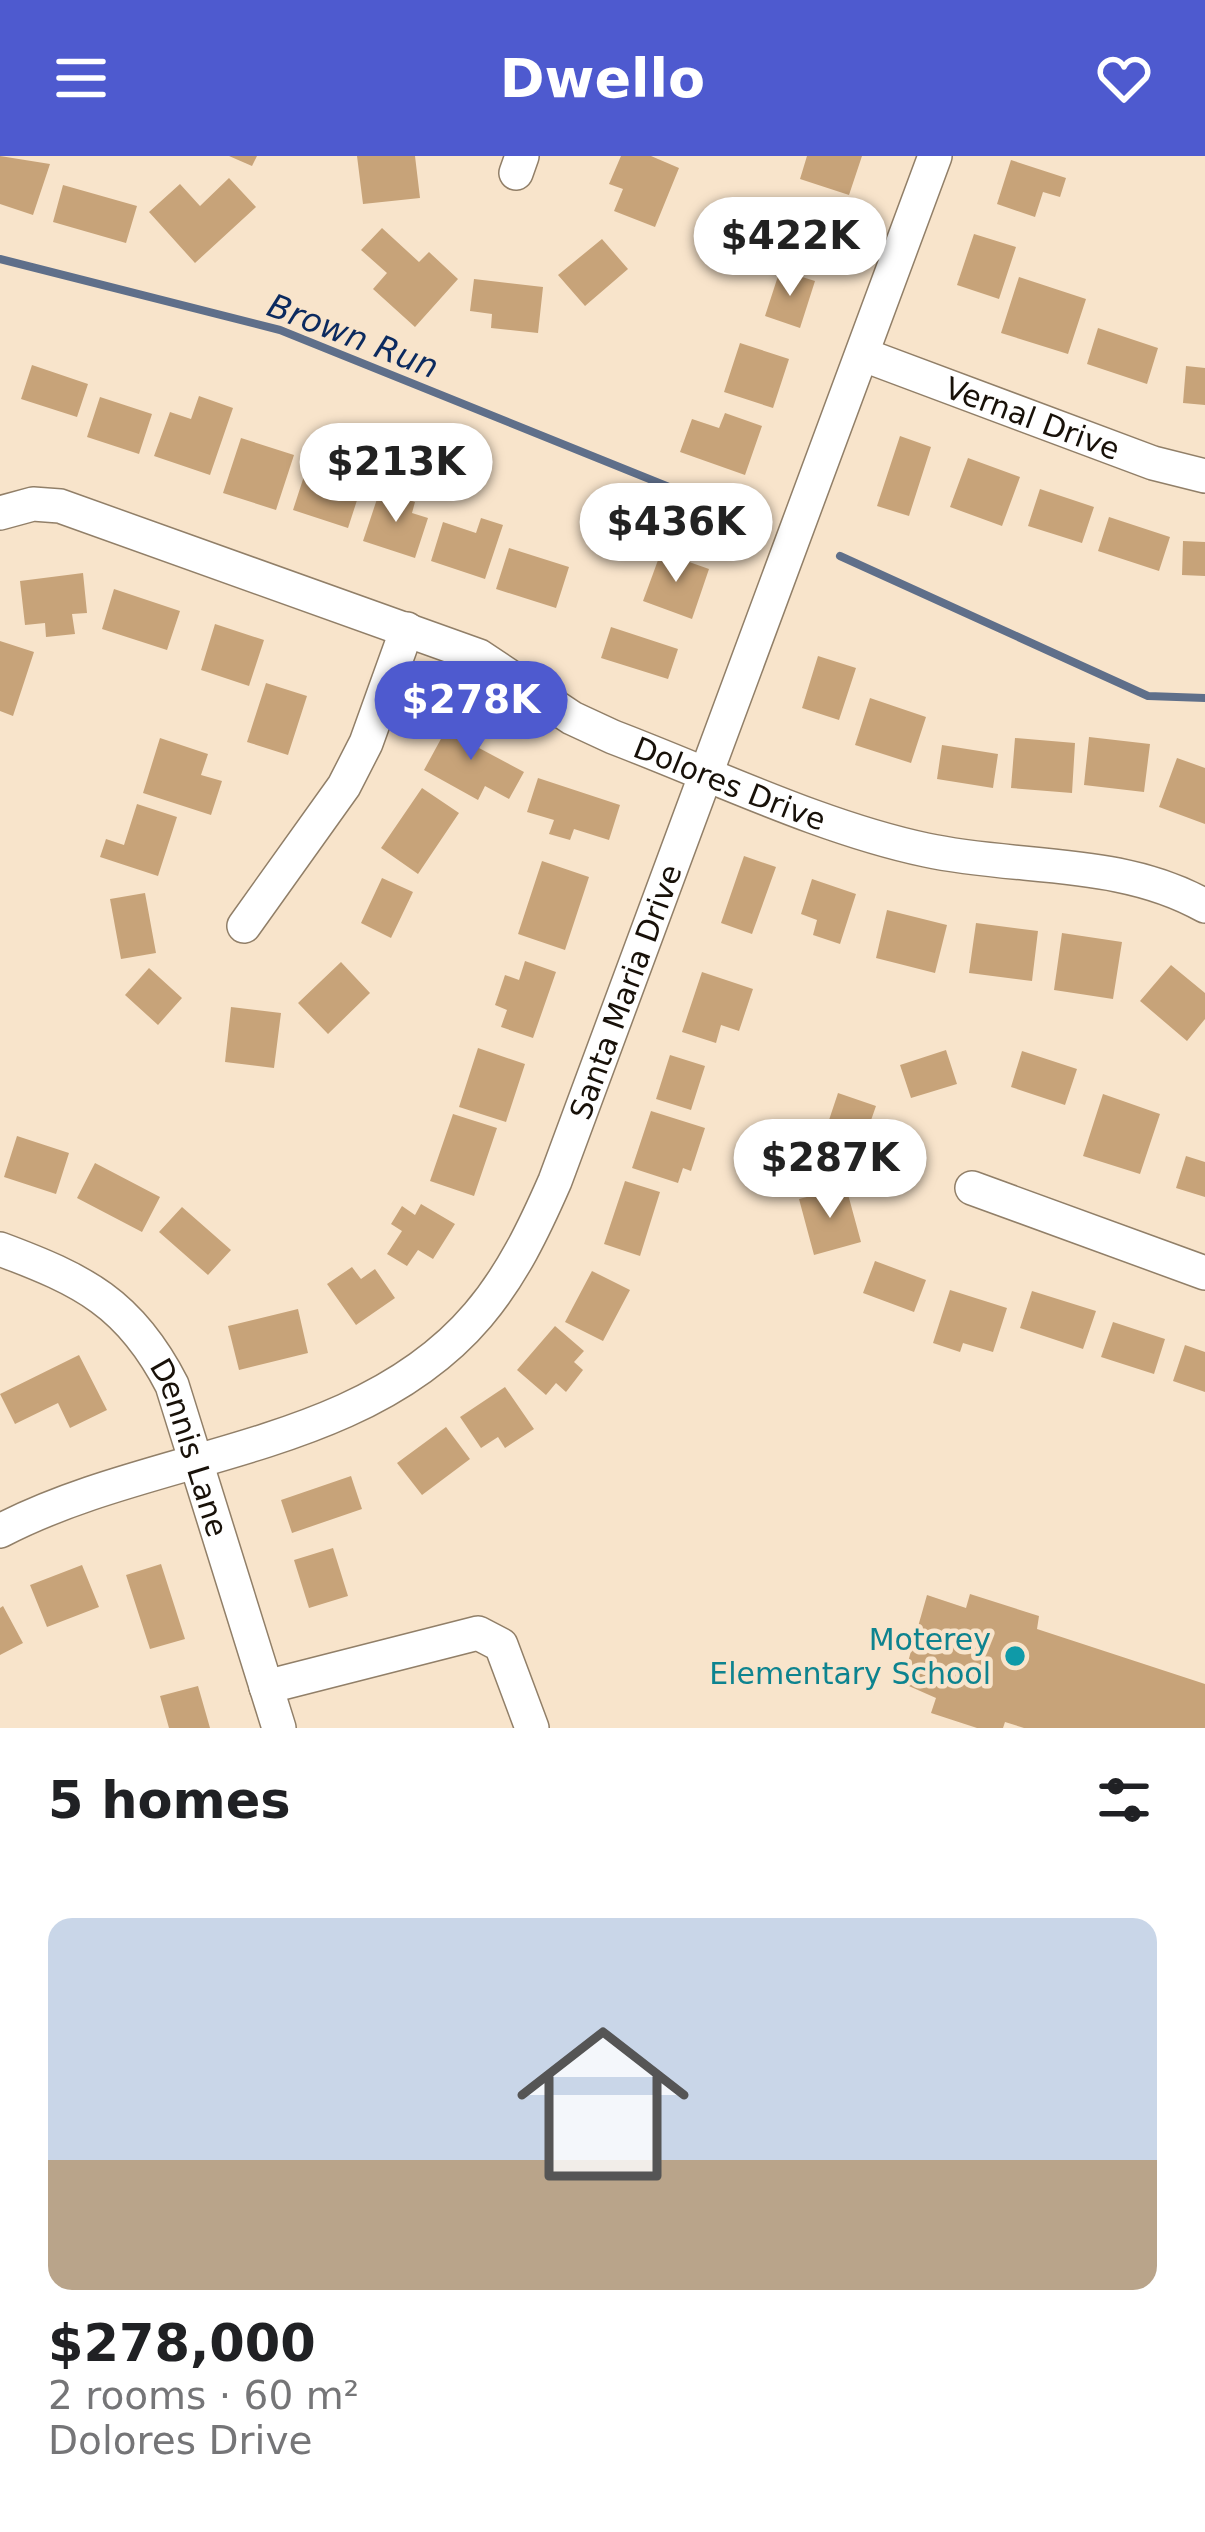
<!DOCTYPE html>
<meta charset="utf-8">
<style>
:root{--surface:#fff;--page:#f2f2f2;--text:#202124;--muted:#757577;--line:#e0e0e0;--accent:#4e5acf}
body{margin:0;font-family:"DejaVu Sans",sans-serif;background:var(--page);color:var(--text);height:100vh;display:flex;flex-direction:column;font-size:45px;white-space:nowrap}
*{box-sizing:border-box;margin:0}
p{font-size:39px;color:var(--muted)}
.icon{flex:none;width:66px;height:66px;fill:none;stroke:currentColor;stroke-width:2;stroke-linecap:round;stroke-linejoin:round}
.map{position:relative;height:1572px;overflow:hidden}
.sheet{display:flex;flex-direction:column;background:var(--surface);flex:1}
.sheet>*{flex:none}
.price{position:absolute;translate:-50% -102px;padding:0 27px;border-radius:42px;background:#fff;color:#222;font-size:39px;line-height:78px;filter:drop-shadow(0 3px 6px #0008)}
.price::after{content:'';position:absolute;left:50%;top:72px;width:36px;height:27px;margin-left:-18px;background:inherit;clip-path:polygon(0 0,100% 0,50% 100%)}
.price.active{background:var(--accent);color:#fff}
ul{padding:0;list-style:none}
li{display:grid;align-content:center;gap:24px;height:636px;padding:0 48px}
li+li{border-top:3px solid var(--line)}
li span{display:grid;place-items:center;height:372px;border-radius:24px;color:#555}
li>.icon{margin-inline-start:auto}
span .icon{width:216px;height:216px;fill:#fffc;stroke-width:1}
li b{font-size:51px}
h2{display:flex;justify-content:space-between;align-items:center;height:144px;padding:0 48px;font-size:51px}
header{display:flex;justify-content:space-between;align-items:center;height:156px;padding:0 48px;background:var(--accent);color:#fff;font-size:54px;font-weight:800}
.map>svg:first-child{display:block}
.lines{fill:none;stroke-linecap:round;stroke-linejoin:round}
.stream{stroke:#5f6f8a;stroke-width:8}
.building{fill:#c7a379}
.minor-casing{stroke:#917f68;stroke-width:36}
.minor{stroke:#fff;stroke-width:33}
.culture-dot{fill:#0f9aa8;stroke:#f8e4cb;stroke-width:4.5}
.labels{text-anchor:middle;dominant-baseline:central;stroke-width:9;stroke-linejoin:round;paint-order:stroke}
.street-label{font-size:30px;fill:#181109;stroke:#f8e4cb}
.culture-label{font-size:30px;fill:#0d838f;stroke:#f8e4cb;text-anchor:end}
.water-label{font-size:33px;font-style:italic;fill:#0b2a5f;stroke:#f8e4cb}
</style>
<header><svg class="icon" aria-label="menu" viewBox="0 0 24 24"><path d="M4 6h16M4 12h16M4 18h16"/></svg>Dwello<svg class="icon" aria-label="heart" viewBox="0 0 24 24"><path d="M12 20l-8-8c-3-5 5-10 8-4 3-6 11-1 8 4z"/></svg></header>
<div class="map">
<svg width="1205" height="1572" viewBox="0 0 1205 1572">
<rect width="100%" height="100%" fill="#f8e4cb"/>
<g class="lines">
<path class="stream" d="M0,103L280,174L746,362
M840,400L1148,540L1205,542"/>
</g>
<path class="building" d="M0,0L50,8L33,59L0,48Z
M229,0H257L252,10Z
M357,0H415L420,42L363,48Z
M621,0H651L679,12L655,71L614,55L623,33L609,28Z
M807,0H862L849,39L800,23Z
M1011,4L1066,22L1060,41L1043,36L1035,61L997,48Z
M229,22L256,51L195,107L149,56L180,28L200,50Z
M63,29L137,50L126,87L53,66Z
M798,49L842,64L825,115L780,100Z
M382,72L419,106L429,96L458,123L415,171L373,133L387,117L361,94Z
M974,78L1016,91L999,143L957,129Z
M602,83L628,113L585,150L558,119Z
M780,114L815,125L800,172L765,160Z
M1019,121L1086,143L1068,198L1001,177Z
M474,123L543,131L538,177L491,172L492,158L470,155Z
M1098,172L1158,192L1147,228L1087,208Z
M740,187L789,203L773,252L724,236Z
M32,209L88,228L77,261L21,243Z
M1186,210L1205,212V249L1183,247Z
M199,240L233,252L210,319L154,300L170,256L191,263Z
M100,241L152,258L139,298L87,281Z
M725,257L762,270L745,319L680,296L692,263L719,272Z
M900,280L931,291L909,360L877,350Z
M241,282L294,299L276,354L223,337Z
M968,302L1020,321L1002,370L950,351Z
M306,314L361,332L348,372L293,354Z
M1040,333L1094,351L1082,387L1028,370Z
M380,334L415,346L412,357L428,362L415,402L363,385Z
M1109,361L1170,381L1159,415L1098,395Z
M481,362L503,369L485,423L431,405L443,366L476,377Z
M1183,385L1205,386V420L1182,419Z
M509,392L569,411L556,452L496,433Z
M661,396L709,413L692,463L643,445Z
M83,417L87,457L72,458L75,478L46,481L45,467L25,469L20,425Z
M114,433L180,455L167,494L102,473Z
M215,468L264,484L249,530L201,514Z
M611,471L678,493L668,523L601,502Z
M0,485L34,496L13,560L0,555Z
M818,500L856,512L839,564L802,552Z
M266,527L307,540L288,599L247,586Z
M870,542L926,561L911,607L855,589Z
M454,559L487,577L479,592L524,616L509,643L485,630L478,644L424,614Z
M1089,581L1150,588L1144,636L1084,629Z
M160,582L208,598L201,619L222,625L211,659L143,637Z
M1015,582L1075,587L1072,637L1011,632Z
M942,589L998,598L993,632L937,623Z
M1177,602L1205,612V668L1159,651Z
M538,622L620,649L609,684L574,673L570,684L549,678L554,664L527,656Z
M422,632L459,657L418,718L381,692Z
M137,648L177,661L158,720L100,701L106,683L124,689Z
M744,700L776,711L752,778L721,767Z
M542,705L589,721L565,794L518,778Z
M382,722L413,736L391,782L361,767Z
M812,723L856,738L840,788L813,779L817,764L801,758Z
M145,737L156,797L121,803L110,743Z
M887,754L947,769L935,817L876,802Z
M976,767L1038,775L1032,825L969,817Z
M1062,777L1122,786L1113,843L1054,834Z
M525,805L556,816L533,882L501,871L507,854L495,849L505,819L519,824Z
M341,806L370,837L328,878L298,847Z
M1171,809L1205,837V863L1187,885L1140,845Z
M149,812L182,842L158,869L125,839Z
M702,816L753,833L739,875L721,869L716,887L682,876Z
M231,851L281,857L274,912L225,906Z
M478,892L525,908L506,966L459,951Z
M946,894L957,928L911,942L900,909Z
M1022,895L1077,913L1065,949L1011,931Z
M670,899L705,910L691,954L656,943Z
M838,937L876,950L855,1010L818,997Z
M1103,938L1160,958L1140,1018L1083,1000Z
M651,955L705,972L691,1015L683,1012L678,1027L632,1012Z
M453,958L497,972L474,1040L430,1025Z
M17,980L69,997L56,1038L4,1021Z
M1186,1000L1205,1006V1041L1176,1032Z
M95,1007L160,1041L142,1076L77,1042Z
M625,1025L660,1036L640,1100L604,1088Z
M846,1031L861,1086L814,1099L799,1043Z
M421,1048L455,1068L433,1103L418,1094L407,1110L387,1098L402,1075L391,1068L402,1050L415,1059Z
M182,1051L231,1094L208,1119L159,1076Z
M875,1105L926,1124L914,1156L863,1137Z
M352,1111L361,1123L375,1113L395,1142L356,1169L327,1128Z
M592,1115L630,1134L603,1185L565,1166Z
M950,1134L1007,1152L993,1196L963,1187L960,1196L933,1187Z
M1032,1135L1096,1155L1083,1193L1020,1172Z
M298,1153L308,1197L239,1214L228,1170Z
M1113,1166L1165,1183L1154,1218L1101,1201Z
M555,1170L584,1195L574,1206L583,1214L566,1236L556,1227L546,1239L517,1214Z
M1185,1189L1205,1196V1236L1173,1225Z
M79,1199L107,1254L70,1272L58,1247L15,1268L0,1238Z
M505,1231L534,1273L505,1292L498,1281L481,1292L460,1261Z
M446,1271L470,1303L422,1339L397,1307Z
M351,1320L362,1353L292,1377L281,1344Z
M333,1392L348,1440L309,1452L294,1404Z
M161,1408L185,1483L150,1493L126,1419Z
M82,1409L99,1451L47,1471L30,1429Z
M970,1438L1039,1460L1037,1473L1205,1528V1572H1024L1005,1566L1003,1572H977L931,1557L936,1542L902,1527L927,1439L966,1452Z
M3,1450L23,1487L0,1499V1452Z
M198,1530L210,1572H169L160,1540Z"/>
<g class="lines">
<g class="minor-casing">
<g id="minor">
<path d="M516,17L522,0"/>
<path id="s1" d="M864,199L1153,307L1205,320"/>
<path id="s2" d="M0,357L33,348L60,350L479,500L572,562L613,581C713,619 822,672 926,694C1019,714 1120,702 1205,750"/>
<path d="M244,770L344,630L366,587L407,473"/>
<path d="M972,1032L1205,1117"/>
<path id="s3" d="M0,1093C83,1124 130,1147 172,1229L279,1572"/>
<path id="s4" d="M0,1375C153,1295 361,1297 478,1159C512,1119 534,1073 555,1025L935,0"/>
<path d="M266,1531L478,1477L501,1489L532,1572"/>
</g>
</g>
<use href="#minor" class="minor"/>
</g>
<circle class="culture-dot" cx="1015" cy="1500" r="12"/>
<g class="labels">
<g class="street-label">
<text stroke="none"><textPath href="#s1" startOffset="180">Vernal Drive</textPath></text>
<text stroke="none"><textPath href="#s2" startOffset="789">Dolores Drive</textPath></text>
<text stroke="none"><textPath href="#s4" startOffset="888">Santa Maria Drive</textPath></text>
<text stroke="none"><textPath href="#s3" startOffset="291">Dennis Lane</textPath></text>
</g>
<g class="culture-label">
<text x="991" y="1483">Moterey<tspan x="991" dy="34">Elementary School</tspan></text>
</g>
<g class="water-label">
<text transform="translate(353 180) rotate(21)">Brown Run</text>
</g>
</g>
</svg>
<b class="price" style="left:790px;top:143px">$422K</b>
<b class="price" style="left:396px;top:369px">$213K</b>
<b class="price" style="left:676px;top:429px">$436K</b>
<b class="price active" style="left:471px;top:607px">$278K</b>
<b class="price" style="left:830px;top:1065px">$287K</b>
</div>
<section class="sheet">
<h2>5 homes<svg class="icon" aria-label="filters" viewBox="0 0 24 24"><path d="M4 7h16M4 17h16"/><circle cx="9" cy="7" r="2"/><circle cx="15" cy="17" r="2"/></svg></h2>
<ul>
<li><span style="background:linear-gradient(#c9d6e8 65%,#b9a48a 0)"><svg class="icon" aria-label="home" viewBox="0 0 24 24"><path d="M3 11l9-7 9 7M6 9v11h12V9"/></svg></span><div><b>$278,000</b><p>2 rooms · 60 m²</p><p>Dolores Drive</p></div></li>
</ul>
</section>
